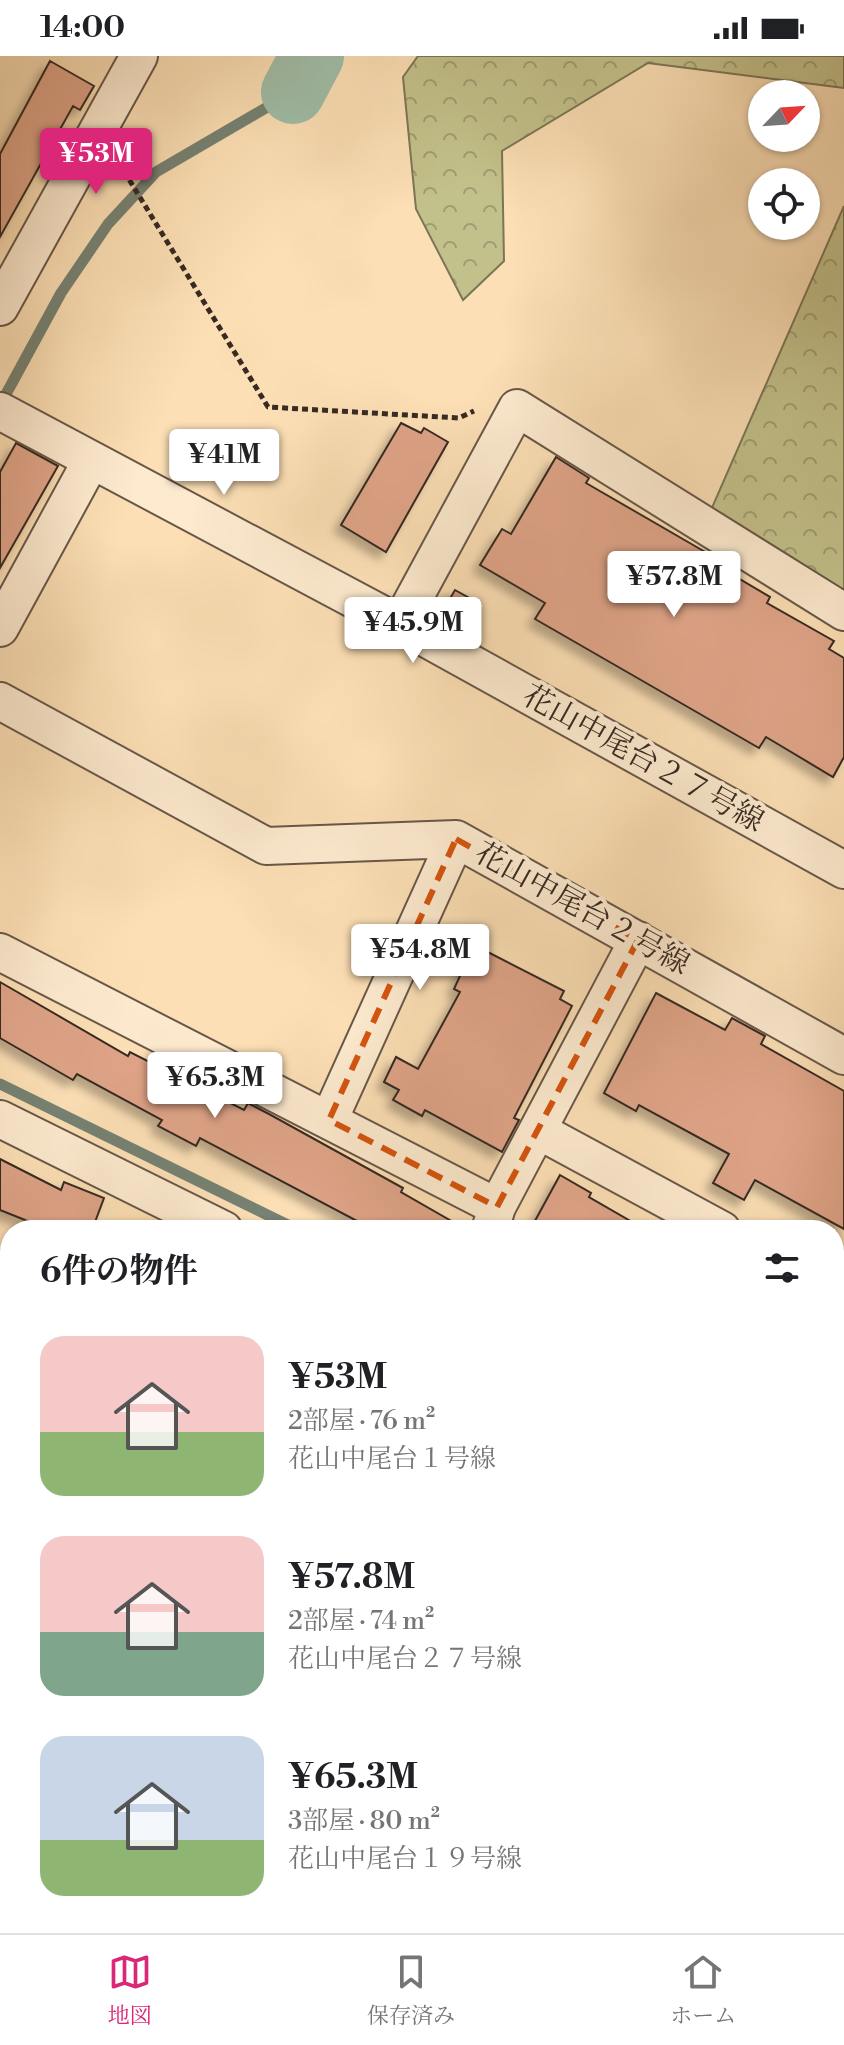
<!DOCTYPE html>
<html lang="ja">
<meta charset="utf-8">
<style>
:root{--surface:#fff;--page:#f2f2f2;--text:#202124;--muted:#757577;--line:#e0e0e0;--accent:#db2777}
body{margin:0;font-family:"Libre Bodoni","Noto Serif JP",serif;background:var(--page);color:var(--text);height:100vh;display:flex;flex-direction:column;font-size:30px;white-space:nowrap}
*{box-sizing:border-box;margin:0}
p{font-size:26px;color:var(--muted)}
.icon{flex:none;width:44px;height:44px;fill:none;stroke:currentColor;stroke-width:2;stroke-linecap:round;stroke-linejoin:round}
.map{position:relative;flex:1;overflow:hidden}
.panel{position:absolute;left:0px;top:1164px;width:844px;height:714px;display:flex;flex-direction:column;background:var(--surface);border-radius:32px 32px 0 0;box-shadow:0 2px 6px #0004}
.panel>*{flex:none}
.needle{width:52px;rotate:65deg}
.fabs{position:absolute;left:748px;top:24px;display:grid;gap:16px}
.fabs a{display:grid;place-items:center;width:72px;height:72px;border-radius:50%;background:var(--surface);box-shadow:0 2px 6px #0004;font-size:40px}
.price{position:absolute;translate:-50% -68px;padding:0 18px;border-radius:8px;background:#fff;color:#222;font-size:26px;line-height:52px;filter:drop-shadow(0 2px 4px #0008)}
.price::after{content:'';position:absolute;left:50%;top:48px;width:24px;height:18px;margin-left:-12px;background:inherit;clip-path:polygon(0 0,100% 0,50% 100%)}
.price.current{background:var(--accent);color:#fff}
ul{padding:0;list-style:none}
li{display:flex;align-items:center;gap:24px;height:200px;padding:0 40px}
li span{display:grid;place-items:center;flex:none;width:224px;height:160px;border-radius:24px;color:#555}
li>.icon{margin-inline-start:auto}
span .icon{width:96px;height:96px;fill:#fffc;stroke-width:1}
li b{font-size:34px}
h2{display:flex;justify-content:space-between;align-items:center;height:96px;padding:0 40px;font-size:34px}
.status{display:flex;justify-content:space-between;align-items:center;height:56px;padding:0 40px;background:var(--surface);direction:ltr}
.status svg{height:22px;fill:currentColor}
.dock{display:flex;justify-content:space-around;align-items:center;height:112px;border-top:2px solid var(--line);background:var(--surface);font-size:22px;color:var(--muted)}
.dock a{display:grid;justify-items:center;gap:4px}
.dock .current{color:var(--accent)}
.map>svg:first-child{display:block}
.forest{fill:url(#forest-crowns);stroke:#7c7657;stroke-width:2}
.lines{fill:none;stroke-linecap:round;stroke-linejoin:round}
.stream{stroke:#768273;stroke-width:11}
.river{stroke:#a0bda8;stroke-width:64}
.building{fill:#dea387;stroke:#362a23;stroke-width:2;filter:url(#shadow)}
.minor-casing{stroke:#685748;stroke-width:40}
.path{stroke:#362a23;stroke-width:5;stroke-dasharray:6 4;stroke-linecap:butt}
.minor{stroke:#fdeacf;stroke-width:36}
.marked{fill:none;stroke:#d6540e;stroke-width:6;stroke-dasharray:16 10;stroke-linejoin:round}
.labels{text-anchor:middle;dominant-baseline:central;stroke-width:8;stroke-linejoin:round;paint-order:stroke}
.street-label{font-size:30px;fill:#362a23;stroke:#fdeacf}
</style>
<div class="status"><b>14:00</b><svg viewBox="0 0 49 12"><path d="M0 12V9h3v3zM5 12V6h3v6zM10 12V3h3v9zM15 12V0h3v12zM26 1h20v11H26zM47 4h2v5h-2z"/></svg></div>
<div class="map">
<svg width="844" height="1877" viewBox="0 0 844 1877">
<defs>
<pattern id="forest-crowns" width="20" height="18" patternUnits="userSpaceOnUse" patternTransform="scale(2)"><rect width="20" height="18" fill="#c3c18b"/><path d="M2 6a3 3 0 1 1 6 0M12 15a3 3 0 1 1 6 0" fill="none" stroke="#9f9d71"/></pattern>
<filter id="shadow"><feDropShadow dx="-7" dy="7" stdDeviation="4" flood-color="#0004"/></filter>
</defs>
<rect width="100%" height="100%" fill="#fcdfb5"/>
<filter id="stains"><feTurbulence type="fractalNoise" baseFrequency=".0025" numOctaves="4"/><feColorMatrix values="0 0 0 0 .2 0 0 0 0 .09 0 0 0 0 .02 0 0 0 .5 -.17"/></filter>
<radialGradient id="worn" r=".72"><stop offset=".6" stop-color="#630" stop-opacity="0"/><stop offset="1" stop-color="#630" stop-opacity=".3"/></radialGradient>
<path class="forest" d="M418,0H844V32L648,7L502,95L504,205L463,244L416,153L403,21Z
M844,150V536L711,454Z"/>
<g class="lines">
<path class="stream" d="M0,349L61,237L108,168L156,116L293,36
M0,1028L298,1174
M237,1877L239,1868"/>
<path class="river" d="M293,36L312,0"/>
</g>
<path class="building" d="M50,5L94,30L80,54L73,50L0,181V98Z
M401,367L421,377L424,372L448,386L386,496L341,469Z
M16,387L58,410L0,512V416Z
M556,401L589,422L586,427L707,497L704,502L770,541L767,547L834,585L829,593L844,602V701L833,721L766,681L759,692L535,563L545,547L480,509L502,473L511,478Z
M455,534L480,548L466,572L441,558Z
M474,889L564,935L560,943L572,950L514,1062L519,1064L502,1096L425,1054L422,1060L393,1044L399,1034L384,1026L396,1001L418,1013L460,936L454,933Z
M0,926L128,1000L130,996L244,1054L248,1047L269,1058L403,1132L401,1136L467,1174H374L200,1082L196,1090L158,1070L162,1064L77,1018L73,1024L0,982Z
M656,937L725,974L732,962L765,980L761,988L844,1035V1173L755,1124L744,1144L713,1127L729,1098L639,1049L636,1055L604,1037Z
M0,1103L61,1134L64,1126L104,1142L92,1174H50L0,1154Z
M560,1119L591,1137L589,1141L646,1174H530Z"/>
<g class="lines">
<g class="minor-casing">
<path id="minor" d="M0,251L139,0
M0,355L400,568
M844,556L517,352L400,568L844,814
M0,572L91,405
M0,645L266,790L456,783L844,1000
M0,896L497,1151
M0,1063L224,1174
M329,1064L456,783
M539,1075L722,1174
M490,1174L497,1151L638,884
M834,1234L844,1240
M0,1266L10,1268
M0,1457L10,1459
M834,1475L844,1480
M834,1559L844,1506
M0,1661L10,1663
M0,1852L10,1854
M82,1868L128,1877
M675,1868L700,1877
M197,1877L198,1868
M342,1877L343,1868
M755,1877L759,1868"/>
</g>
<path class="path" d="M119,107L268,351L459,362L474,355"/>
<use href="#minor" class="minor"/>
</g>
<path class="marked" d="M456,783L638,884L497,1151L329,1064Z"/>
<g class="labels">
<g class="street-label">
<text transform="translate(643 703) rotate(29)">花山中尾台２７号線</text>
<text transform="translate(582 853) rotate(29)">花山中尾台２号線</text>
</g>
</g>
<rect width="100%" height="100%" filter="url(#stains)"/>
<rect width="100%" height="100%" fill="url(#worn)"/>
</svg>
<div class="fabs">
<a><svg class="needle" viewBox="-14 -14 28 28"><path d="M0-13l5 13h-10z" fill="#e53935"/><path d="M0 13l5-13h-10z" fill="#757577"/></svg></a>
<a><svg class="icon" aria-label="locate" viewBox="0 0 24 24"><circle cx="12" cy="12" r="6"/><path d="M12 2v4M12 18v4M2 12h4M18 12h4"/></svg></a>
</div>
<b class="price current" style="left:96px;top:140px">¥53M</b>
<b class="price" style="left:224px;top:441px">¥41M</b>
<b class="price" style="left:674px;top:563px">¥57.8M</b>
<b class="price" style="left:413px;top:609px">¥45.9M</b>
<b class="price" style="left:420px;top:936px">¥54.8M</b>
<b class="price" style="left:215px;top:1064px">¥65.3M</b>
<section class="panel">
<h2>6件の物件<svg class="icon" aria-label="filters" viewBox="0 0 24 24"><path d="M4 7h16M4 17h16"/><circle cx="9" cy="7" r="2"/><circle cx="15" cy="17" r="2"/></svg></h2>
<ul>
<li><span style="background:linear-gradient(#f6c9c9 60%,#8fb573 0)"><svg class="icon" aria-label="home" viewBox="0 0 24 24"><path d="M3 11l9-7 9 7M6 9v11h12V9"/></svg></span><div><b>¥53M</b><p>2部屋 · 76 m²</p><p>花山中尾台１号線</p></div></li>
<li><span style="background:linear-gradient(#f6c9c9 60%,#7fa58c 0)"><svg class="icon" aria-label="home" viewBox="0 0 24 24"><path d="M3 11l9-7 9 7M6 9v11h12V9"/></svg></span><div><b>¥57.8M</b><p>2部屋 · 74 m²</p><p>花山中尾台２７号線</p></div></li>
<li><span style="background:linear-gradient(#c9d6e8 65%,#8fb573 0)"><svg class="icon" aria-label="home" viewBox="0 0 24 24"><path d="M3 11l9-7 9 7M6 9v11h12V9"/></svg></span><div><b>¥65.3M</b><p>3部屋 · 80 m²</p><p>花山中尾台１９号線</p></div></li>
</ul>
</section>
</div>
<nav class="dock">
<a class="current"><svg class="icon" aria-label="map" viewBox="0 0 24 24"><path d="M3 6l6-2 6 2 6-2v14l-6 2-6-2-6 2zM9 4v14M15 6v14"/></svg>地図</a>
<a><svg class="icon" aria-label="saved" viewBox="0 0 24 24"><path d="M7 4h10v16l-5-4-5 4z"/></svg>保存済み</a>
<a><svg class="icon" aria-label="home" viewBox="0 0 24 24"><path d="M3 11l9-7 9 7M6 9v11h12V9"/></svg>ホーム</a>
</nav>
